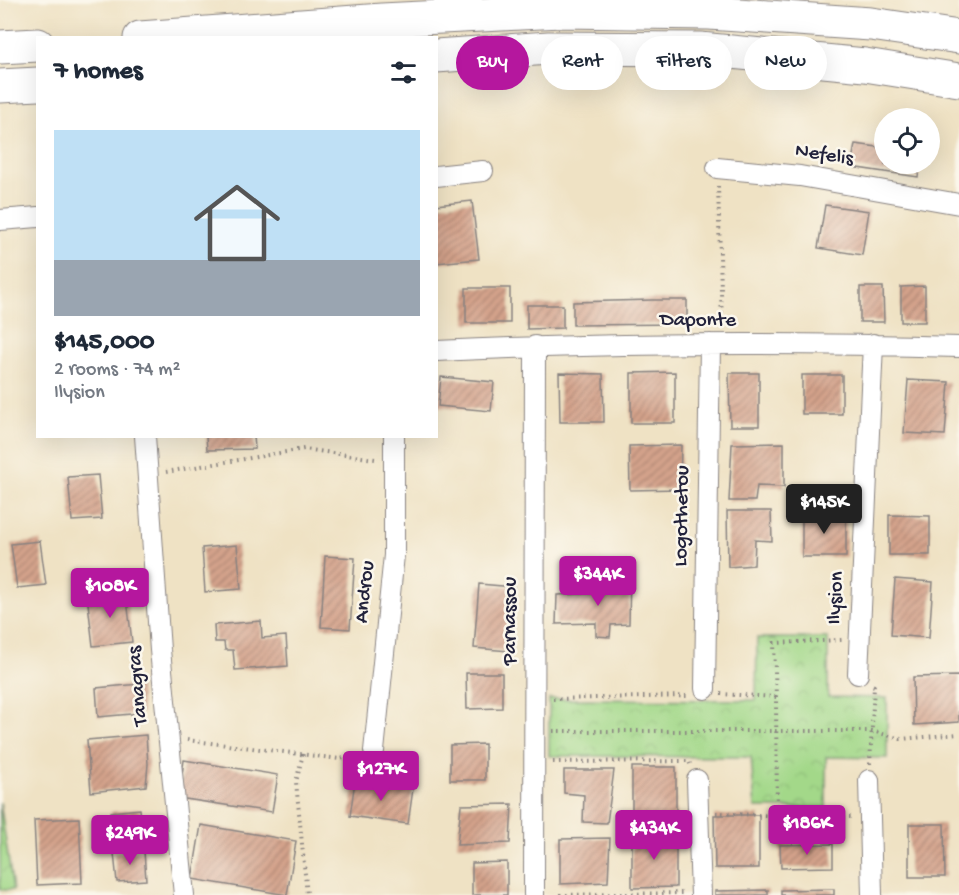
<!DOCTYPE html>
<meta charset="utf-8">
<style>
:root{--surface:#fff;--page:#f6f6f7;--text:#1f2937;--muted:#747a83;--line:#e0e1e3;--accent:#b5179e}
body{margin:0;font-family:"Gochi Hand",sans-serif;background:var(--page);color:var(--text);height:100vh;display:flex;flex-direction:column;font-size:22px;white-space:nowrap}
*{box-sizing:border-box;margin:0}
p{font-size:20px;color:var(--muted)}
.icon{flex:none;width:33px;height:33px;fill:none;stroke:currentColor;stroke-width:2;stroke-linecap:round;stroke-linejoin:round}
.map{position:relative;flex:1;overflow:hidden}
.details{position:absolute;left:36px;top:36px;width:402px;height:402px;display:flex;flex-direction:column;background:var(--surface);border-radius:0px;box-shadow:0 6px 24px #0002}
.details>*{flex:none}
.banner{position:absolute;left:456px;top:36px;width:412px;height:54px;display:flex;gap:12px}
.fabs{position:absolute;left:874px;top:108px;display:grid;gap:12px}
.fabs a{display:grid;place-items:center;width:66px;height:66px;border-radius:50%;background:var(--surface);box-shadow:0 6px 24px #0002;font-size:30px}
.price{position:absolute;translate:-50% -51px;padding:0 14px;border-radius:6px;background:var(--accent);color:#fff;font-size:20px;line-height:39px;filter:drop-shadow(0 2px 3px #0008)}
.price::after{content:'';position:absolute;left:50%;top:36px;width:18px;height:14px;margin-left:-9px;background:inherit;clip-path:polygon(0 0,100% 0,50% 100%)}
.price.on{background:#222;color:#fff}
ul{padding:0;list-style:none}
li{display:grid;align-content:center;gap:12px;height:318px;padding:0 18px}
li+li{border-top:2px solid var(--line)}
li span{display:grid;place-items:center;height:186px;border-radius:0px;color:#555}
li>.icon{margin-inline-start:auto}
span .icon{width:108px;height:108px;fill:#fffc;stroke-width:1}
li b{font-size:26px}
h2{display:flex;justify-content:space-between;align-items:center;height:72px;padding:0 18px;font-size:26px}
.tag{padding:0 21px;border-radius:27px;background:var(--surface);box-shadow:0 6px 24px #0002;font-size:21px;line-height:54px}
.tag.on{background:var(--accent);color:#fff}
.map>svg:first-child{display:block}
.park{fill:url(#park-crowns);stroke:#627d62;stroke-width:1.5}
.building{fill:url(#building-hatch)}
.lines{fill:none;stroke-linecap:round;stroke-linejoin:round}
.minor-casing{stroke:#888280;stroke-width:22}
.trunk-casing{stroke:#888280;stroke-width:35}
.path{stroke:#888280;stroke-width:4;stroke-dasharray:1.5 4.5;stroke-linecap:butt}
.minor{stroke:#fff;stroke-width:20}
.trunk{stroke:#fff;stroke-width:33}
.labels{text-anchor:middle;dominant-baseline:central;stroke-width:5;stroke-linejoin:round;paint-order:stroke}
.street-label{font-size:21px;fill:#22223b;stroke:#fbf7ec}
</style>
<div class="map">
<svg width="959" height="895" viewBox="0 0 959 895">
<defs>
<pattern id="park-crowns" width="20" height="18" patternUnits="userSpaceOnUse" patternTransform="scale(1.5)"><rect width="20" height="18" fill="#a3d889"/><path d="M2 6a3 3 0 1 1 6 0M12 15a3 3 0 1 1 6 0" fill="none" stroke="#8cb977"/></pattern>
<pattern id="building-hatch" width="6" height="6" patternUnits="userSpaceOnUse" patternTransform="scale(1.5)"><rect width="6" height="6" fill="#d4a38b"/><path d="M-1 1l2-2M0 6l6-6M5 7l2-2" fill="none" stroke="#ac8473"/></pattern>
</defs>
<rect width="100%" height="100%" fill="#fbf7ec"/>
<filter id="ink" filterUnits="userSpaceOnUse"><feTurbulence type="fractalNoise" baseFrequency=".0167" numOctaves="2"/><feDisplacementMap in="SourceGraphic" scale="12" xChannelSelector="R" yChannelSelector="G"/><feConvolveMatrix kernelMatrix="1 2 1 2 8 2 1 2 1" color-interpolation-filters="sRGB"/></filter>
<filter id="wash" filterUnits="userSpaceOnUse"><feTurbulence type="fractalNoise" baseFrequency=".008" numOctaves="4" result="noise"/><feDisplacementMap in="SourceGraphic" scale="24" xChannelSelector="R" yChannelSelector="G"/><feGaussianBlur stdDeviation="1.35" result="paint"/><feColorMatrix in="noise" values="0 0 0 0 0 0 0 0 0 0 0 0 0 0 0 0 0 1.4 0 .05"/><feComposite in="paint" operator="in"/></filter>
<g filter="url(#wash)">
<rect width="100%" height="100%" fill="#efe2c4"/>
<path class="park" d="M757,638H828V697L887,698V758L826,757V808H755L751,757L549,756V699L756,700Z
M0,802L13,890H0Z"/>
<g id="blocks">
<path class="building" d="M855,144L885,148V164H920L918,177L851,167Z
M472,201L479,259L436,263V205Z
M825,205L869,211L862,255L818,248Z
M925,286V322H901V287Z
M860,287H883L884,322H860Z
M466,288H510V323H466Z
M652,300H687V324L573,325V302Z
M527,305H563V328L527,329Z
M675,372V423H631V373Z
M559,373L603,374L604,422H560Z
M729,373H759V426H730Z
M802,375H842V414H802Z
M441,377L494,382L491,411L438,406Z
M908,380L949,382L945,435L904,433Z
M206,436H254L255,449L207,450Z
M784,443V487L757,486L755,501H729L732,444Z
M681,445L680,489L630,490L629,446Z
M98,475L102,519L72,521L68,477Z
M727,511H771L772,541L755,540L754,565L728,567Z
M802,513H846V557H802Z
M889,515L930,516V555H889Z
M40,541L46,585L17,588L11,544Z
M237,545L241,589L205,592L202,548Z
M325,556L355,558L350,629L321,627Z
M610,575H630L629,624L611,625L610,637L596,636V623L556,624L557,595L607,593Z
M895,579L933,582L929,638L891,635Z
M479,584L514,587L509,651L474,648Z
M126,591L132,642L93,646L87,595Z
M261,621L262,638L286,636L288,666L235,670L233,650H225L224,642H215L214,625Z
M466,673H502V708L467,709Z
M959,676V722L914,725L913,677Z
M140,684L142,713L98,717L96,688Z
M146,735L148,764L146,786L91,792L87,740Z
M485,744V780H450V745Z
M184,760L278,775L272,812L179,798Z
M632,767H676V820H632Z
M564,770H614L607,823L583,822L584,795L564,793Z
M355,781L413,789L408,824L350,816Z
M512,804L510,843L457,845L461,805Z
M140,809L143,838L114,841L111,812Z
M714,815H759V868H715Z
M79,818L82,883L37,885L34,820Z
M909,824H944L945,877H909Z
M201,825L296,841L287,895L192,879Z
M676,834V887L632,888V835Z
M610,838L608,882L560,884V839Z
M833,844V867L781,868L780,845Z
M144,851L146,880L117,882L114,853Z
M507,862V895H472V863Z
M834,889V895H781V890Z
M768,890V895H715V891Z"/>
</g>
</g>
<g filter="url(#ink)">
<use href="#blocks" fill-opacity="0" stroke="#888280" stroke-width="1.5"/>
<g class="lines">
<g class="minor-casing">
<path id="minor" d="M717,168L800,176L959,204
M436,176L483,171
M0,220L38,217
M436,351C610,343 785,342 959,347
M145,436L160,650L184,895
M858,674L873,344
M705,689L710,344
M374,751L394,555V436
M697,780L701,895
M869,780L872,895
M534,895L535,346"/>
</g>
<g class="trunk-casing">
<path id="trunk" d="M140,38L382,20L561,11L709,13L871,24L959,37
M0,47L38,45
M436,56L549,48L700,49L865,65L959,80
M0,86L38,84"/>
</g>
<path class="path" d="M718,186L722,325
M166,472L304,449L375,459
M776,697L774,643L842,640
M553,699L690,696
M553,731H872L901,739L959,734
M187,740L340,759L358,755
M303,754L296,782L307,895
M553,762L689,761L690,764
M870,764L874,686L872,685
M716,813L777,816L776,697L721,694
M777,816L851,817
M560,895L682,893"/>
<use href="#minor" class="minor"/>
<use href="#trunk" class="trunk"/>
</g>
</g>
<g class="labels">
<g class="street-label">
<text transform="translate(824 156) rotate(9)">Nefelis</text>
<text x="698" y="321">Daponte</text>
<text transform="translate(683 516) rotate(-89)">Logothetou</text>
<text transform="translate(366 592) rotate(-84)">Androu</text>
<text transform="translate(837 598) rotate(-87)">Ilysion</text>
<text transform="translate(511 621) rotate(-90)">Parnassou</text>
<text transform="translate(139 686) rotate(-95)">Tanagras</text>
</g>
</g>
</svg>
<div class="fabs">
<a><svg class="icon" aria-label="locate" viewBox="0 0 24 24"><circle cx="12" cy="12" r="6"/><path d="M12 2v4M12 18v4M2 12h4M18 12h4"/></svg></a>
</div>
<b class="price on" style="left:824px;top:535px">$145K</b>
<b class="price" style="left:598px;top:607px">$344K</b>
<b class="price" style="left:110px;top:619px">$108K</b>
<b class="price" style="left:381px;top:802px">$127K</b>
<b class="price" style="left:807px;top:856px">$186K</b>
<b class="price" style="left:654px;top:861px">$434K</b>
<b class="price" style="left:130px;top:866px">$249K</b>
<div class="banner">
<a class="tag on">Buy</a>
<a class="tag">Rent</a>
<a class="tag">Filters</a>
<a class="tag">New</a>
</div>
<section class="details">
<h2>7 homes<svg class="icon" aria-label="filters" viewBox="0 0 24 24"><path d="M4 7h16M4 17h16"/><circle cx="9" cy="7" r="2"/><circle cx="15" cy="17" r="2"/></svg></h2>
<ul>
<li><span style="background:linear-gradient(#bfe0f5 70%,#9aa5b1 0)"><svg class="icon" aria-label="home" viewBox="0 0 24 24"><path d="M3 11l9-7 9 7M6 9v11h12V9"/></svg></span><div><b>$145,000</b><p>2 rooms · 74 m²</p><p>Ilysion</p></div></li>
</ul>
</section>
</div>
